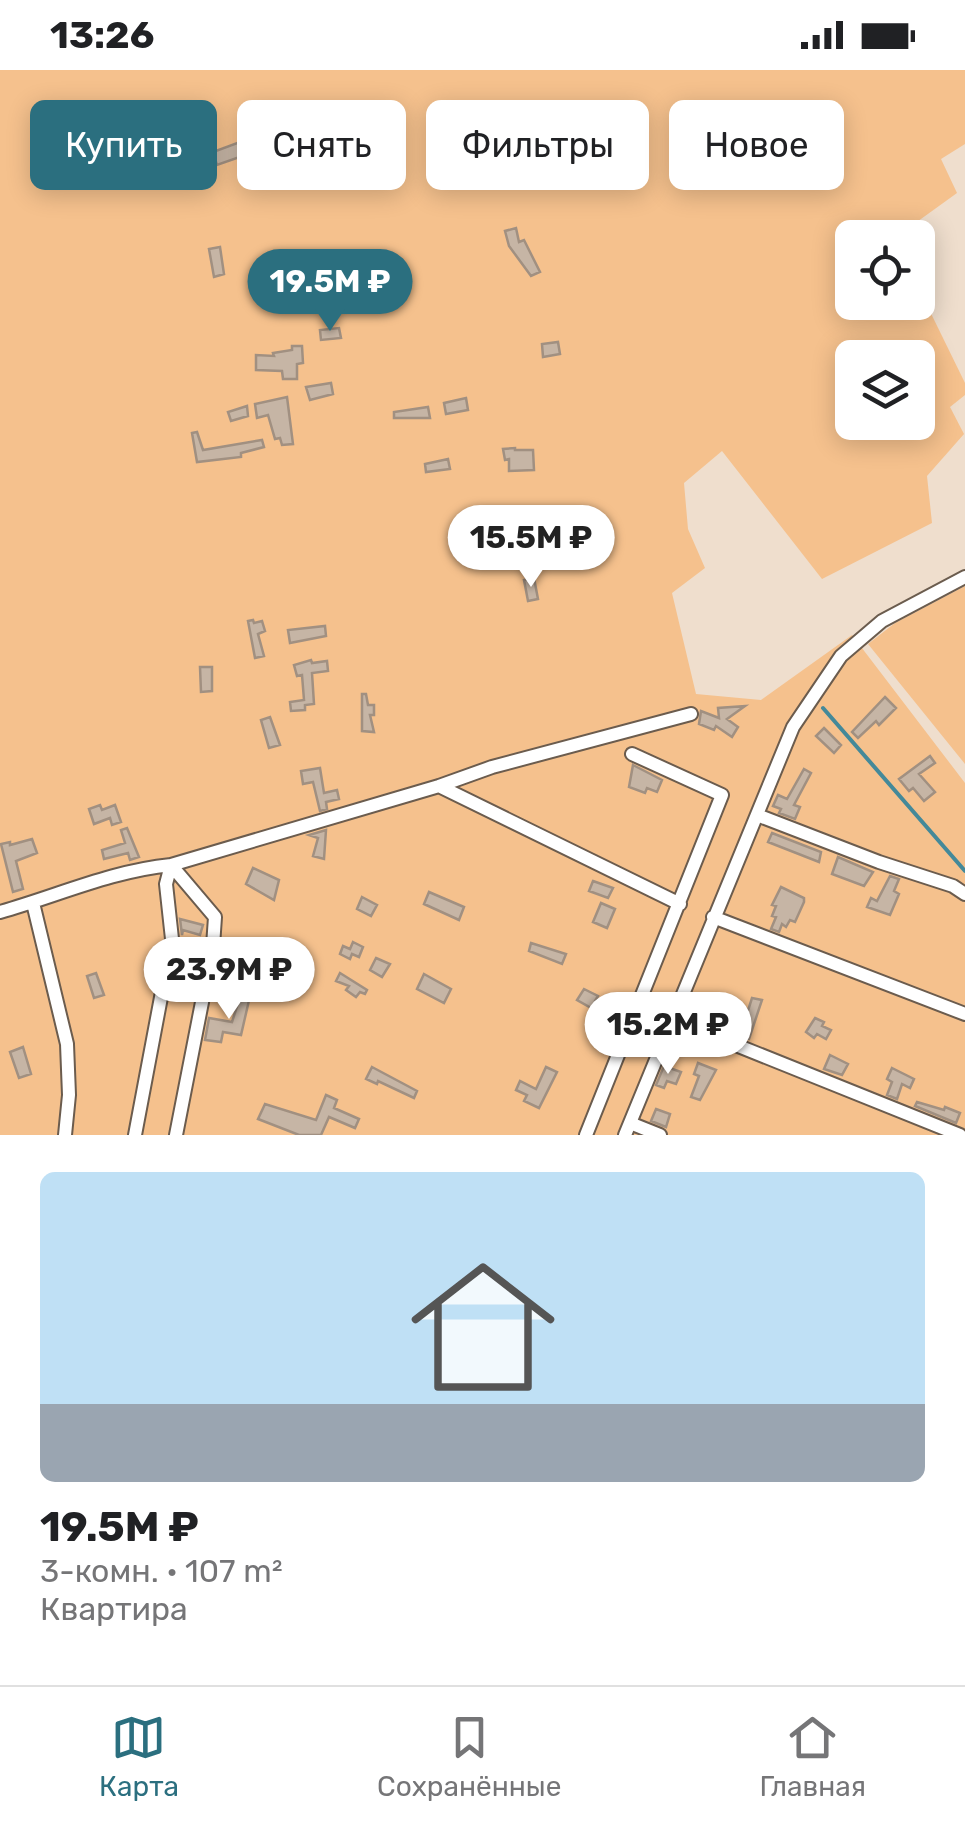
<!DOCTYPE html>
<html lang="ru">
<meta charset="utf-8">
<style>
:root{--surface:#fff;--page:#f2f2f2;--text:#202124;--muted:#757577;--line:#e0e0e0;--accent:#2b6f7f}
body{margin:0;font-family:Rubik,sans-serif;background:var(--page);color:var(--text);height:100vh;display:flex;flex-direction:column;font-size:38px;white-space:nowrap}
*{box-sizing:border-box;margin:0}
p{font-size:32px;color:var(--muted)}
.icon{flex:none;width:55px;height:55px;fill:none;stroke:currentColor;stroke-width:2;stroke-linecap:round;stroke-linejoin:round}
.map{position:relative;height:1065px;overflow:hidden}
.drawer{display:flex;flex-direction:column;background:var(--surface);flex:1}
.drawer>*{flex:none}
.top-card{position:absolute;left:30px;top:30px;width:905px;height:90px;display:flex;gap:20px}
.fabs{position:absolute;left:835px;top:150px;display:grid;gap:20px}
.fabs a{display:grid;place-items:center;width:100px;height:100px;border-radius:15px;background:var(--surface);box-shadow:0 5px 25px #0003;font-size:50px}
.price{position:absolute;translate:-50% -85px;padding:0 22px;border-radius:35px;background:#fff;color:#222;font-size:32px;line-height:65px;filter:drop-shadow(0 2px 5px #0008)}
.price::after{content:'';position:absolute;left:50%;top:60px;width:30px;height:22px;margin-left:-15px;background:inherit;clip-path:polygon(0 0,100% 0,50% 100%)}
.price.current{background:var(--accent);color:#fff}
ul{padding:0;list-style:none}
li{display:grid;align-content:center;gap:20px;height:530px;padding:0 40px}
li span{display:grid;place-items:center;height:310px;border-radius:15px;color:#555}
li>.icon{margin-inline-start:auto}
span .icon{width:180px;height:180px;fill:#fffc;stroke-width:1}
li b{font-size:42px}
.tag{padding:0 35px;border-radius:15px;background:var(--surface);box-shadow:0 5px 25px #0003;font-size:35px;line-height:90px}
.tag.current{background:var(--accent);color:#fff}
.status{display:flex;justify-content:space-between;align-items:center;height:70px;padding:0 50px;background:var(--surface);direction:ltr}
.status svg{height:28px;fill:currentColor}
.dock{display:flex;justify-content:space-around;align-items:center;height:140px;border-top:2px solid var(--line);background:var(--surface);font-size:28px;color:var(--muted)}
.dock a{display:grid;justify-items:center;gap:5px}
.dock .current{color:var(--accent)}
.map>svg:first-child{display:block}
.green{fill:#f5c18d;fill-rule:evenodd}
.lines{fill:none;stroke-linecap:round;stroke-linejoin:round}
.stream{stroke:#448999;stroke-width:4}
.building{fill:#c6b5a5;stroke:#a19081;stroke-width:2.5}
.minor-casing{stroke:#6b5c4e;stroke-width:16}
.minor{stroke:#fff;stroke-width:12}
</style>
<div class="status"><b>13:26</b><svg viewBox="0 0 49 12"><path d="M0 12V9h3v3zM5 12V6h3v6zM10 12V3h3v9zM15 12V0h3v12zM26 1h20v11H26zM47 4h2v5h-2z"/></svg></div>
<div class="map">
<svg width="965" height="1065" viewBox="0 0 965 1065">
<rect width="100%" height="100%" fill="#efdecd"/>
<path class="green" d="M0,0H965V74L941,89L957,123L896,167L852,168V232H918L920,221L965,313V325L950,337L964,364L927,406L932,453L822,509L722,381L684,413L688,459L705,498L672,523L696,624L761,630L852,565L965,713V1065H0ZM852,288H918V352H852Z
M965,516V694L868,574L895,553Z"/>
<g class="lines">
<path class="stream" d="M823,638L965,801"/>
</g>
<path class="building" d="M248,69L254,82L217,95L213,82Z
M172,101L173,117L160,118L159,102Z
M516,158L519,172L524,170L540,202L531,206L509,176L505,161Z
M220,177L224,204L214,207L209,179Z
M339,258L341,268L321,270L320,260Z
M558,272L560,284L543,287L542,274Z
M292,276H302L303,293L297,294V309H283L282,301L256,300V285L274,286L273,283L292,280Z
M331,313L333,324L310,330L306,317Z
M287,327L293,374L282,375L280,368L275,369L268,345L257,348L255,334Z
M466,328L468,340L446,344L444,333Z
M247,336L248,346L231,351L228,342Z
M428,337L430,348H394V342Z
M197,362L203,380L262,370L264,377L241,383V387L197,392L192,363Z
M515,378V380H533L534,400L509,401V389L505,390L503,379Z
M448,389L450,399L426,402L425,394Z
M534,508L538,529L528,531L524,510Z
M253,550L254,553L262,551L265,561L258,564L264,586L255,588L248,551Z
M325,556L326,566L290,573L288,560Z
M311,590L312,593L327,591L328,601L312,603L314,634L305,635V640L291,641L290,632L304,630L302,605L297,606L294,595Z
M200,597H212V621L201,622Z
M362,624H366L368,635H374V645H370L374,662L362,661Z
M885,627L896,638L879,655L876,651L858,668L852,662Z
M745,636L727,649L738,657L732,667L716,656L714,660L699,654L701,641L719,648L718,638Z
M270,647L280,675L269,678L261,650Z
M824,658L841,675L834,683L816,666Z
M930,686L935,693L919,704L935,722L924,731L913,718L909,721L899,709Z
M633,695L662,710L657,722L647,718L645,723L629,717Z
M320,698L324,723L337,720L339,729L326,732L327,739L320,741L313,712L303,714L301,701Z
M804,699L811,703L794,735L800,737L795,749L779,743L781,739L773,736L778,725L787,729Z
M100,735L102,740L115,735L121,752L112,755L110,748L94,754L89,739Z
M127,758L139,787L130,790L128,783L104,789L102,780L125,773L121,760Z
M326,760L324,789L313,786L318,768L309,765Z
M772,763L821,782L819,792L768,772Z
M32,769L37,783L16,791L23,819L13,822L1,774L10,772V775Z
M838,787L873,802L864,816L832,804Z
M253,798L279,810L274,830L246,814Z
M890,806L899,809L894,821L899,824L890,845L867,837L871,828L877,831Z
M593,811L613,818L608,828L589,821Z
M781,817L804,828V832L795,852L790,850L786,857L782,854L779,862L771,859L776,847L772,846L776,836L772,835Z
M429,822L464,837L459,850L424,834Z
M362,827L377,835L371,846L357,839Z
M601,833L615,839L607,858L593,852Z
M180,849L203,855L200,865L183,860L182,865Z
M353,872L363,877L359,887L352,884L350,889L340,884L343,876L350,879Z
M531,873L566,884L562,894L529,881Z
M250,881L260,883L255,906L246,903Z
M376,888L390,894L382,907L370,900Z
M96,903L104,925L94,928L87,906Z
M340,903L367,920L365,924L360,922L356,927L346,920L349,916L336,911Z
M424,904L451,919L444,933L417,919Z
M584,919L598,926L595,931L620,941L616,952L577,930Z
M241,924L250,926L241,965L223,962L221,972L205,970L209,948L232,952Z
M702,925L714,930L702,952L692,948Z
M752,928L762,930L749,969L732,963L735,953L743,956Z
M815,948L824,952L822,956L831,960L826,969L817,964L814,968L806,962Z
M681,967L696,973L691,984L676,978Z
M23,977L31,1004L19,1008L10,982Z
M830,985L848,994L842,1005L824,999Z
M698,993L716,1000L700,1030L691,1027L699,1006L694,1004Z
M664,996L681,1002L676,1014L667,1011L664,1018L656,1015Z
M372,997L417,1021L414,1028L378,1011L377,1014L366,1009Z
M546,997L557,1002L539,1038L524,1031L527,1025L516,1020L520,1011L536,1019Z
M892,998L914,1009L910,1018L902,1014L897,1029L887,1025L892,1012L887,1009Z
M326,1025L337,1030L334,1038L359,1049L355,1058L329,1047L321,1065H299L258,1049L265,1034L316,1050Z
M917,1032L944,1040L945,1037L960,1043L956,1053L915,1036Z
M656,1039L670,1044L666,1057L651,1051Z"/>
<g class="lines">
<g class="minor-casing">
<path id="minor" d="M439,716L680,834
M757,745L879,792L953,816L965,824
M171,795L215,847L213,876L176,1065
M33,833L67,974L69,1025L65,1065
M0,842C57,826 111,801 171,795L439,716L492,697L691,644
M713,847L965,944
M671,952L721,969L960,1065
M630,1053L660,1065
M135,1065L172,869L166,814L171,795
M586,1065L722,725L632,684
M625,1065L793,657L841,586L882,551L965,507"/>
</g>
<use href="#minor" class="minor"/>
</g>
</svg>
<div class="fabs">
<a><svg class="icon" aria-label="locate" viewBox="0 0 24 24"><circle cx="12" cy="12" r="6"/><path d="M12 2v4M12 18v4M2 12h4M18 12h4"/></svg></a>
<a><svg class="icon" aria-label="layers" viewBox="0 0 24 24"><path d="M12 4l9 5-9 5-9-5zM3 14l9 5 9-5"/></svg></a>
</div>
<b class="price current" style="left:330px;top:264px">19.5M ₽</b>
<b class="price" style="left:531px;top:520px">15.5M ₽</b>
<b class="price" style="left:229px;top:952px">23.9M ₽</b>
<b class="price" style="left:668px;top:1007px">15.2M ₽</b>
<div class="top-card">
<a class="tag current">Купить</a>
<a class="tag">Снять</a>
<a class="tag">Фильтры</a>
<a class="tag">Новое</a>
</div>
</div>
<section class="drawer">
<ul>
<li><span style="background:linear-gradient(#bfe0f5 75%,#9aa5b1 0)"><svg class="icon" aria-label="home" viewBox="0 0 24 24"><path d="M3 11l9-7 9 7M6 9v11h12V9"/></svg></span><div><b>19.5M ₽</b><p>3-комн. · 107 m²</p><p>Квартира</p></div></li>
</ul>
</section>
<nav class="dock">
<a class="current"><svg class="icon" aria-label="map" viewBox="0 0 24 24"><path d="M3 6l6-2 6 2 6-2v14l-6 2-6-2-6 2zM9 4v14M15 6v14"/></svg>Карта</a>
<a><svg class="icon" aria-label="saved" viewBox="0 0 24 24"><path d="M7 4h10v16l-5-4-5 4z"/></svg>Сохранённые</a>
<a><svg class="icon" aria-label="home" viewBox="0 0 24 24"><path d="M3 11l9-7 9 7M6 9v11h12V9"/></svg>Главная</a>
</nav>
